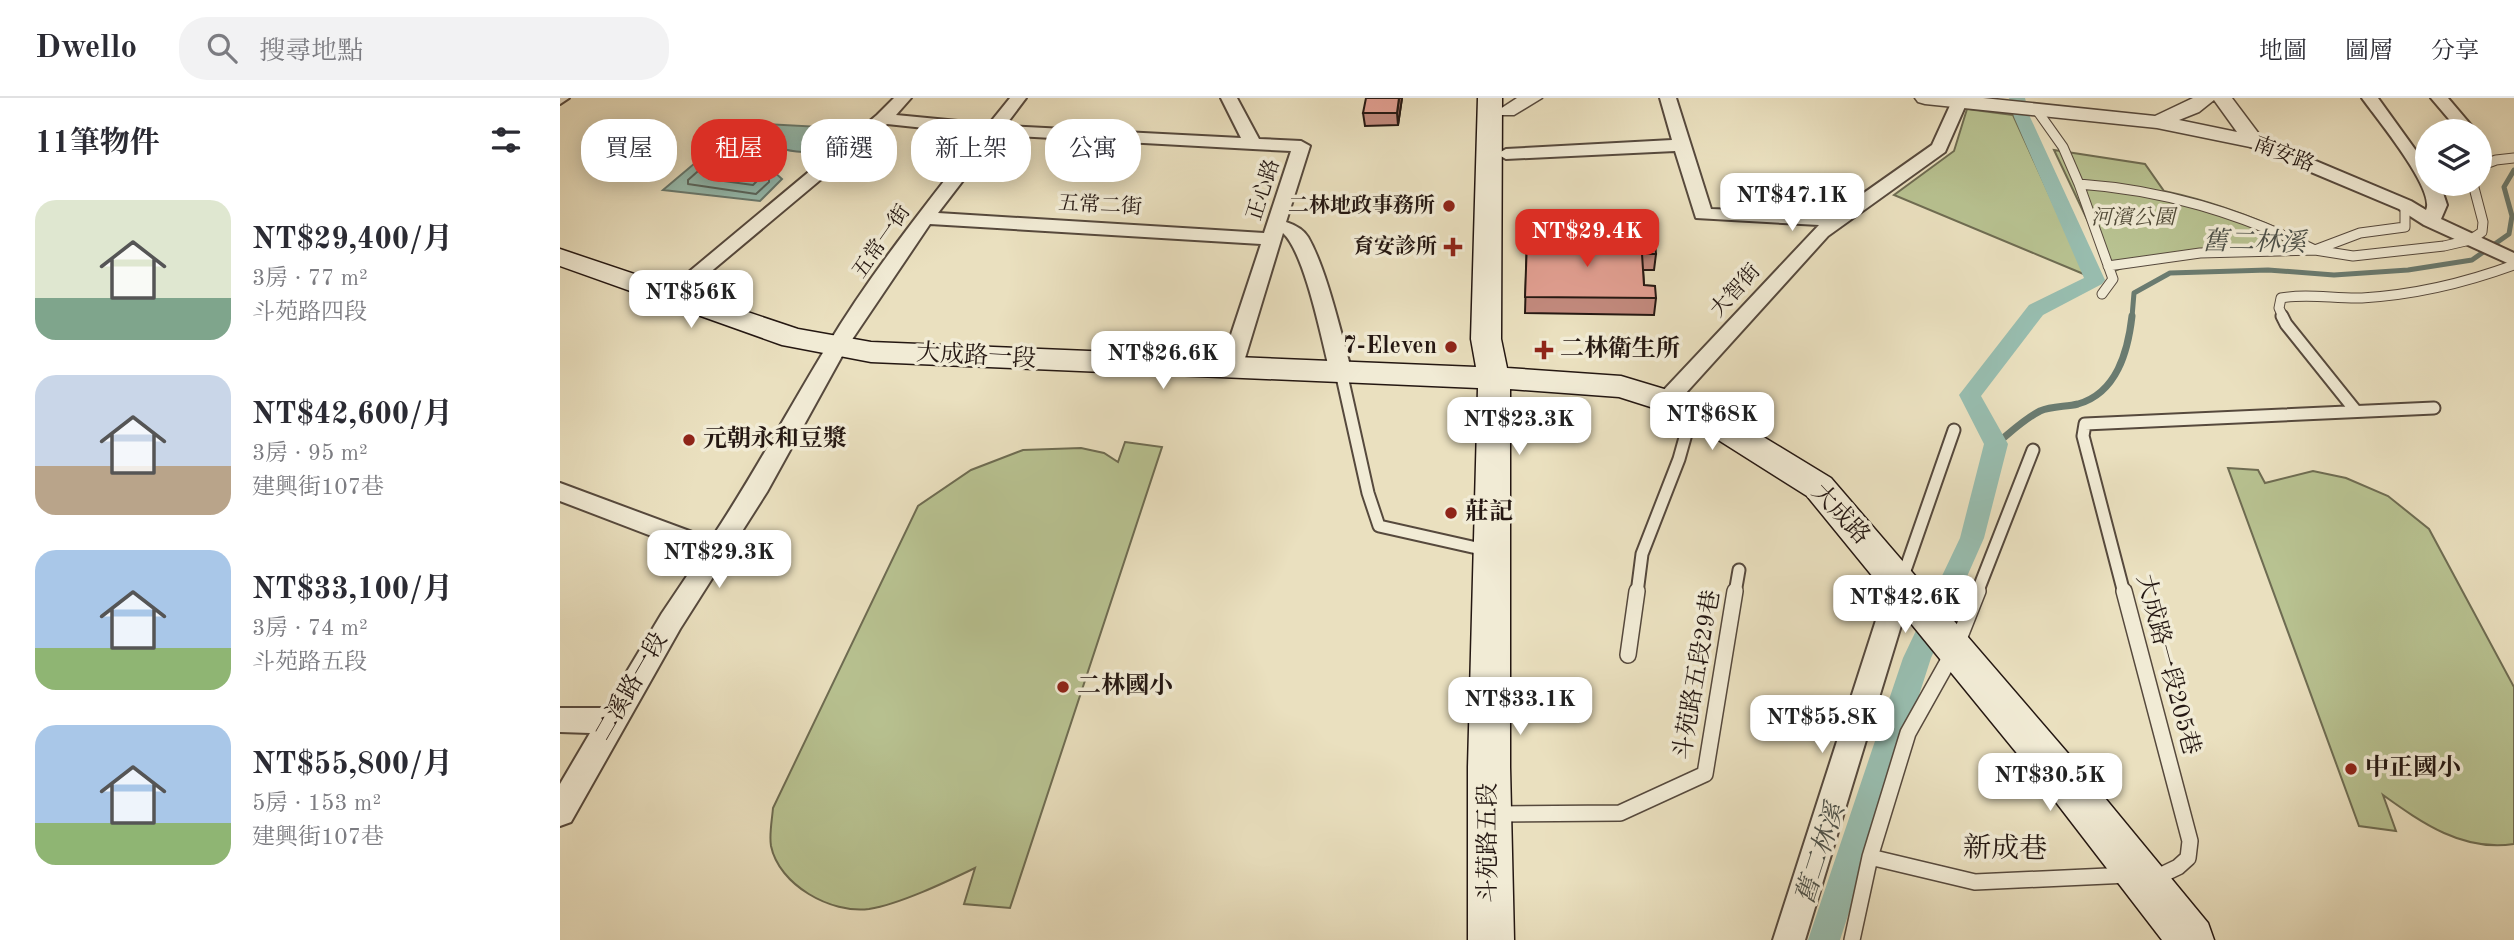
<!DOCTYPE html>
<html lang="zh-TW">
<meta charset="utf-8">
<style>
:root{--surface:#fff;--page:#f2f2f3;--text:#2b2b33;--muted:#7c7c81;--line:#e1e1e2;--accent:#d93025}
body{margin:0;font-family:"Old Standard TT","Noto Serif TC",serif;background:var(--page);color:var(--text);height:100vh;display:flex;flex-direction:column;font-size:26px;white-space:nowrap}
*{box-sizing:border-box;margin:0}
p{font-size:23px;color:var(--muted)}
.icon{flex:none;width:38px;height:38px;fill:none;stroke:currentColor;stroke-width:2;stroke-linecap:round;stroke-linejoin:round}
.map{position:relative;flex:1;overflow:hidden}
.sheet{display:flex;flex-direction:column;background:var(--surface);width:560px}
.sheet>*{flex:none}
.hud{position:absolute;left:21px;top:21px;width:665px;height:63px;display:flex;gap:14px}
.controls{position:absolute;left:1855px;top:21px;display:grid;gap:14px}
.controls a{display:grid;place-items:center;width:77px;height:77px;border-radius:50%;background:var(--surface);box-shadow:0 4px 18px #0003;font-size:35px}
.price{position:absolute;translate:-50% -60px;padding:0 16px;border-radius:14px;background:#fff;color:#222;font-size:23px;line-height:46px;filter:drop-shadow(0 2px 4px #0008)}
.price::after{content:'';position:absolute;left:50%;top:42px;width:21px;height:16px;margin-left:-10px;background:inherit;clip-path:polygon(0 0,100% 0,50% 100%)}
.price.current{background:var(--accent);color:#fff}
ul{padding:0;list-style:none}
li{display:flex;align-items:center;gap:21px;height:175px;padding:0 35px}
li span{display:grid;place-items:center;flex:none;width:196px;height:140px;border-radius:21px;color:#555}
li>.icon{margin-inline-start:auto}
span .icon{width:84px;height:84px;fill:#fffc;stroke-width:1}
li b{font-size:30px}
h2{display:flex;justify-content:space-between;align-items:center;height:84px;padding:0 35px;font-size:30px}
.chip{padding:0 24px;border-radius:28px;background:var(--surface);box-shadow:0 4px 18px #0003;font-size:24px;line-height:63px}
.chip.current{background:var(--accent);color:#fff}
header{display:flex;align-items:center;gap:42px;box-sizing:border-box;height:98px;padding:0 35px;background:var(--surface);border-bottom:2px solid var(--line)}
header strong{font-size:33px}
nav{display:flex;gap:38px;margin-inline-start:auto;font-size:24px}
.search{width:490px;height:63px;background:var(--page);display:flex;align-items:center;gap:18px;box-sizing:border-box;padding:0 24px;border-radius:28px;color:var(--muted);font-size:26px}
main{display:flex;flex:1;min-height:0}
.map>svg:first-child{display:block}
.green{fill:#b8c291;stroke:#6e6c52;stroke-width:2}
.water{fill:#98bdaf;stroke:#6a7b70;stroke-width:2}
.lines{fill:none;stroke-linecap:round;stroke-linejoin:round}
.shore{stroke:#5e6a60;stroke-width:2}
.stream-far1{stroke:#6a7b70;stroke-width:5}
.stream{stroke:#6a7b70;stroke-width:7}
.canal{fill:#98bdaf;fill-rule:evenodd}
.service-far2-casing{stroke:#56493d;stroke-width:11}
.service-far1-casing{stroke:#56493d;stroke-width:15}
.service-casing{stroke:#56493d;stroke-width:18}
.minor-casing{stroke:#56493d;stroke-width:4}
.tertiary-casing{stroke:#56493d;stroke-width:3}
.secondary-casing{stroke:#241712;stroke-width:3}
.service-far2{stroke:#f1ebd5;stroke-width:9}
.service-far1{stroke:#f1ebd5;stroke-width:11}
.service{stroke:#f1ebd5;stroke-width:15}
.minor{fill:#f1ebd5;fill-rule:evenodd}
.tertiary{fill:#f1ebd5;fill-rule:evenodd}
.secondary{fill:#f1ebd5;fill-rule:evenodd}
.wall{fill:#c38a7e;stroke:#241712;stroke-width:2}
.shaded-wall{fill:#9f7067;stroke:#241712;stroke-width:2}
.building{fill:#e3a093;stroke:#241712;stroke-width:2}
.poi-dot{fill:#8f2418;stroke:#f1ebd5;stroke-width:2.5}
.labels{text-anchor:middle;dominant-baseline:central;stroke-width:7;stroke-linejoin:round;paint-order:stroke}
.far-street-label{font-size:21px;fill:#241712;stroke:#f1ebd5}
.far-poi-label{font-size:21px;font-weight:bold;fill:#241712;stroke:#f1ebd5;text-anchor:end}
.far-park-label{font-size:21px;font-style:italic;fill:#504a38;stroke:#f1ebd5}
.poi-label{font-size:24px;font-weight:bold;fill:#241712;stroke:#f1ebd5;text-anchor:start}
.street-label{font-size:24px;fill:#241712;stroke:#f1ebd5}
.water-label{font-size:26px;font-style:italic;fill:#4d5149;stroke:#f1ebd5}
.near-street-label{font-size:28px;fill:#241712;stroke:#f1ebd5}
</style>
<header>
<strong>Dwello</strong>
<div class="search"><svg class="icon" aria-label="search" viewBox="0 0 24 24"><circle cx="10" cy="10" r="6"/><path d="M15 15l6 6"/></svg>搜尋地點</div>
<nav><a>地圖</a><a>圖層</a><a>分享</a></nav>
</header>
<main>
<section class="sheet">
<h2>11筆物件<svg class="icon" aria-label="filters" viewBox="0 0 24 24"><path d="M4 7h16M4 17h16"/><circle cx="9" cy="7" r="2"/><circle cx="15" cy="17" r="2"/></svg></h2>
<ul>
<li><span style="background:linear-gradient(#dfe7d0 70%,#7fa58c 0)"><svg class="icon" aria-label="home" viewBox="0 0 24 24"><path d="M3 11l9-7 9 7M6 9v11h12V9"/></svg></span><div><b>NT$29,400/月</b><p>3房 · 77 m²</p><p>斗苑路四段</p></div></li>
<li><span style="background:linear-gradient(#c9d6e8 65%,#b9a48a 0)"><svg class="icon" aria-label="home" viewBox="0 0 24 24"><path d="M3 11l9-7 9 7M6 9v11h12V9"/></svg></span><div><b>NT$42,600/月</b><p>3房 · 95 m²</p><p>建興街107巷</p></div></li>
<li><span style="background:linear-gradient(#a9c7e8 70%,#8fb573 0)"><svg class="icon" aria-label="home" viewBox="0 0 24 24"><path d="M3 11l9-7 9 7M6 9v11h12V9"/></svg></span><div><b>NT$33,100/月</b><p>3房 · 74 m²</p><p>斗苑路五段</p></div></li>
<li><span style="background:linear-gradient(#a9c7e8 70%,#8fb573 0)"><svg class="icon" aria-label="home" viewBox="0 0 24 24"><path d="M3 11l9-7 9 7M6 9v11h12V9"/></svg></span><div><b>NT$55,800/月</b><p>5房 · 153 m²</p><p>建興街107巷</p></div></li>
</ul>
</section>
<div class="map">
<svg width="1954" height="842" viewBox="0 0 1954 842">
<rect width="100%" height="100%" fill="#eae0bf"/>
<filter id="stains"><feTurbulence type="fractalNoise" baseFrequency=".00286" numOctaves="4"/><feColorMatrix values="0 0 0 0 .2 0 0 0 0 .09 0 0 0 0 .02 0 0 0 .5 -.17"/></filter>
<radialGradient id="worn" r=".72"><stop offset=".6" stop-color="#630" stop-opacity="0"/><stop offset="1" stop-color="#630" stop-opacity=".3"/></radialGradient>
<path class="green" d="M1407,11L1453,17L1526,177L1334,97L1394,53Z
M1494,52L1585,66L1604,93C1660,105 1711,125 1762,152L1582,162L1552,174Z
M565,344L602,349L450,810L404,806L415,770C386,784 340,806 309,811C271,816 219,787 211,748C209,737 212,722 213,710L358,408L411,372L463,352L521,350L544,355L558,364Z
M1668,370L1698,372L1705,385L1753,373L1786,380L1828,398L1869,431L1954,589V746C1903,754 1862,725 1823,697L1836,733L1799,728Z"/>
<path class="water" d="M205,26L262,29L243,46L252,47L243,54C224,53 207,48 196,32Z
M154,49C166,52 180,54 192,54L222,81L200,103L103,92Z"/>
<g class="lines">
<path class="shore" d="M165,57L190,62L209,79V84L196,96L128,86V82L155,58Z
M158,66L186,70L197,83L193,87L149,81L148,76Z"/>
<path class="stream-far1" d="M1572,219L1574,195L1610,175L1708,172L1774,177L1848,172L1912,162L1949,136L1952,118L1944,89L1954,72"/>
<path class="stream" d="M1436,346C1450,335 1464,321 1480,313C1492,308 1506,309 1518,306C1557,295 1568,253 1572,218"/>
<path class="canal" d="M1449,0H1465L1470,19L1545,182L1542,186L1483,217L1421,298L1448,346L1424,440L1371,560L1280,842H1248L1343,560L1400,440L1424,346L1399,297L1469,207L1524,180L1454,19Z"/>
<g class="service-far2-casing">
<path id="service-far2" d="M1476,11L1503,49L1519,86C1604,92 1679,115 1755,152L1800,135L1845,129V107
M1920,68L1936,62L1954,60
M1519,86L1553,181L1542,196
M1548,168L1640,155L1755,152L1793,158L1884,148L1910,142L1922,134L1923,124L1913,86
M1723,219L1719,210L1721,200C1748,195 1775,201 1802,200C1854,197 1905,185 1954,167"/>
</g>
<g class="service-far1-casing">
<path id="service-far1" d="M1722,218L1726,226L1795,312
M781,274L808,395L819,428L930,453
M1341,484L1394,332
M1077,495L1082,456L1119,361L1133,311
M1175,495L1179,472
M1417,495L1473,352
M1564,495L1523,338L1525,326L1874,310"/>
</g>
<g class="service-casing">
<path id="service" d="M1564,493L1630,743L1628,760L1618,769L1593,781
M1068,557L1077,493
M937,716L1060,715L1145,676L1175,493
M1310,759L1415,784L1569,777
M1292,842L1310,759L1348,635L1395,551L1418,493"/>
</g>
<g class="minor-casing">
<path id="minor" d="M0,0H9L0,6Z
M334,0H351L336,17L429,26L450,0H466L445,28L681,40L661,0H677L699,41L741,43L750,48L726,124C735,127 743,131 748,139C767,172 781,236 792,274L789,279L781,281L773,279L770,274C762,243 745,155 723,135L682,270L679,275H663L660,270L701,146L370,126L287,249L207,394L120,531L11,724L0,728V686L30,635L0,634V610H45L102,515L141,457L0,403V385L151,441C193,378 228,312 267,248C312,173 368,104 421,36L327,26L117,202H103L100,198L317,17ZM438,37L693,51L731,53L704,135L378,115Z
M1100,0H1116L1151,111L1274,116L1372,47L1393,1H1405L1407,4L1385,54L1268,138L1115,307L1107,310L1099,307L1096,302L1099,297L1259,127L1136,120L1115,53L946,61L937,56L946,51L1112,42Z
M1802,0H1818L1867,68V86H1880L1887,107L1881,121L1954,155V168L1864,127L1839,111L1689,48L1686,44L1695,39L1701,40L1851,103L1866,112C1876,92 1817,21 1802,0Z
M1871,0H1888L1916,33H1899Z
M1341,475L1350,478L1354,485L1245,842H1213L1328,485L1332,478Z"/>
</g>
<g class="tertiary-casing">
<path id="tertiary" d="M957,0H982L954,17H940L937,13Z
M1355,0H1423L1595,18L1633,0H1672L1705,44L1702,48L1695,50L1597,30L1365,6L1358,4ZM1654,2L1677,34L1619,22L1639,14Z"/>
</g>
<g class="secondary-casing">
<path id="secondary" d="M918,0H942L941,241L947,270L1061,278L1144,303L1271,380L1512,660L1648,825L1654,842H1602L1482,686L1247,398L1122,319L1059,299L950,291V669L954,842H908V669L918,290L311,264L222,247L0,168V151L238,231L311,244L916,269L911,241Z"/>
</g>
<use href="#service-far2" class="service-far2"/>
<use href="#service-far1" class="service-far1"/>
<use href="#service" class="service"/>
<use href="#minor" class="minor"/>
<use href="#tertiary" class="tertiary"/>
<use href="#secondary" class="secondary"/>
</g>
<path class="wall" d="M842,0L838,27L805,28L803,15Z
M967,142L1096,156L1094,172H1083L1084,187L1096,200L1094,217L965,215Z"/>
<path class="shaded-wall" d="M839,0H842L838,27L837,15Z"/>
<path class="building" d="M806,0H839L837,15H803Z
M967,142L1095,144L1096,156H1082L1084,187L1095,188L1096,200L965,199Z"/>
<g class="poi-dot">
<circle cx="889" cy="108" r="7"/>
<path d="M889.5 138.5h7v7h7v7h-7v7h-7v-7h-7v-7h7z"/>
<circle cx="891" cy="249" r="7"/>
<path d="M980.5 241.5h7v7h7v7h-7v7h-7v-7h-7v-7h7z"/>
<circle cx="129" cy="342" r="7"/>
<circle cx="891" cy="415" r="7"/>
<circle cx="503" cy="589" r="7"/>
<circle cx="1791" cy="671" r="7"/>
</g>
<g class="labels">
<g class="far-street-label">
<text transform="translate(1724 57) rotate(21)">南安路</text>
<text transform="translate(704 92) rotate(-72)">正心路</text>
<text transform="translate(540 108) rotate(3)">五常二街</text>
<text transform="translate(322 144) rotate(-55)">五常一街</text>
<text transform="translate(1176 193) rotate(-48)">大智街</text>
</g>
<g class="far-poi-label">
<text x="875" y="108">二林地政事務所</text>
<text x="877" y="149">育安診所</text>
</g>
<g class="far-park-label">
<text x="1573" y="120">河濱公園</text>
</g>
<g class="poi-label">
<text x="877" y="249" text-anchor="end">7-Eleven</text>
<text x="1000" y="252">二林衛生所</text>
<text x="143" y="342">元朝永和豆漿</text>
<text x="905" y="415">莊記</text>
<text x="517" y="589">二林國小</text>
<text x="1805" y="671">中正國小</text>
</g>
<g class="street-label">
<text transform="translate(416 259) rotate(3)">大成路一段</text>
<text transform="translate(1280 417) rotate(47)">大成路</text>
<text transform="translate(1607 567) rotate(75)">大成路一段205巷</text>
<text transform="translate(1138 577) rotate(-80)">斗苑路五段29巷</text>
<text transform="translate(72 589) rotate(-60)">二溪路一段</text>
<text transform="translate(929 745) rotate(-90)">斗苑路五段</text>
</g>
<g class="water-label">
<text transform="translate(1694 145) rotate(1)">舊二林溪</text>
<text transform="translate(1261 756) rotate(-72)">舊二林溪</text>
</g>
<g class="near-street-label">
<text transform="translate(1445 752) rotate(1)">新成巷</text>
</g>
</g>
<rect width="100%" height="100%" filter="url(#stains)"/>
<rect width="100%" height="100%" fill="url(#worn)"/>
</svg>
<div class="controls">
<a><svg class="icon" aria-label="layers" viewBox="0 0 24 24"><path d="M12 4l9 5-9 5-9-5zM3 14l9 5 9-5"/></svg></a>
</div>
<b class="price" style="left:1232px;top:135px">NT$47.1K</b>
<b class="price current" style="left:1027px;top:171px">NT$29.4K</b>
<b class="price" style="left:131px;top:232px">NT$56K</b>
<b class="price" style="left:603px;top:293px">NT$26.6K</b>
<b class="price" style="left:1152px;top:354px">NT$68K</b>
<b class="price" style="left:959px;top:359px">NT$23.3K</b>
<b class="price" style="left:159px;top:492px">NT$29.3K</b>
<b class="price" style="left:1345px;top:537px">NT$42.6K</b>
<b class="price" style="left:960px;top:639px">NT$33.1K</b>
<b class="price" style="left:1262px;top:657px">NT$55.8K</b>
<b class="price" style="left:1490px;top:715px">NT$30.5K</b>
<div class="hud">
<a class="chip">買屋</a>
<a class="chip current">租屋</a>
<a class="chip">篩選</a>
<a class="chip">新上架</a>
<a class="chip">公寓</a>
</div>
</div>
</main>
